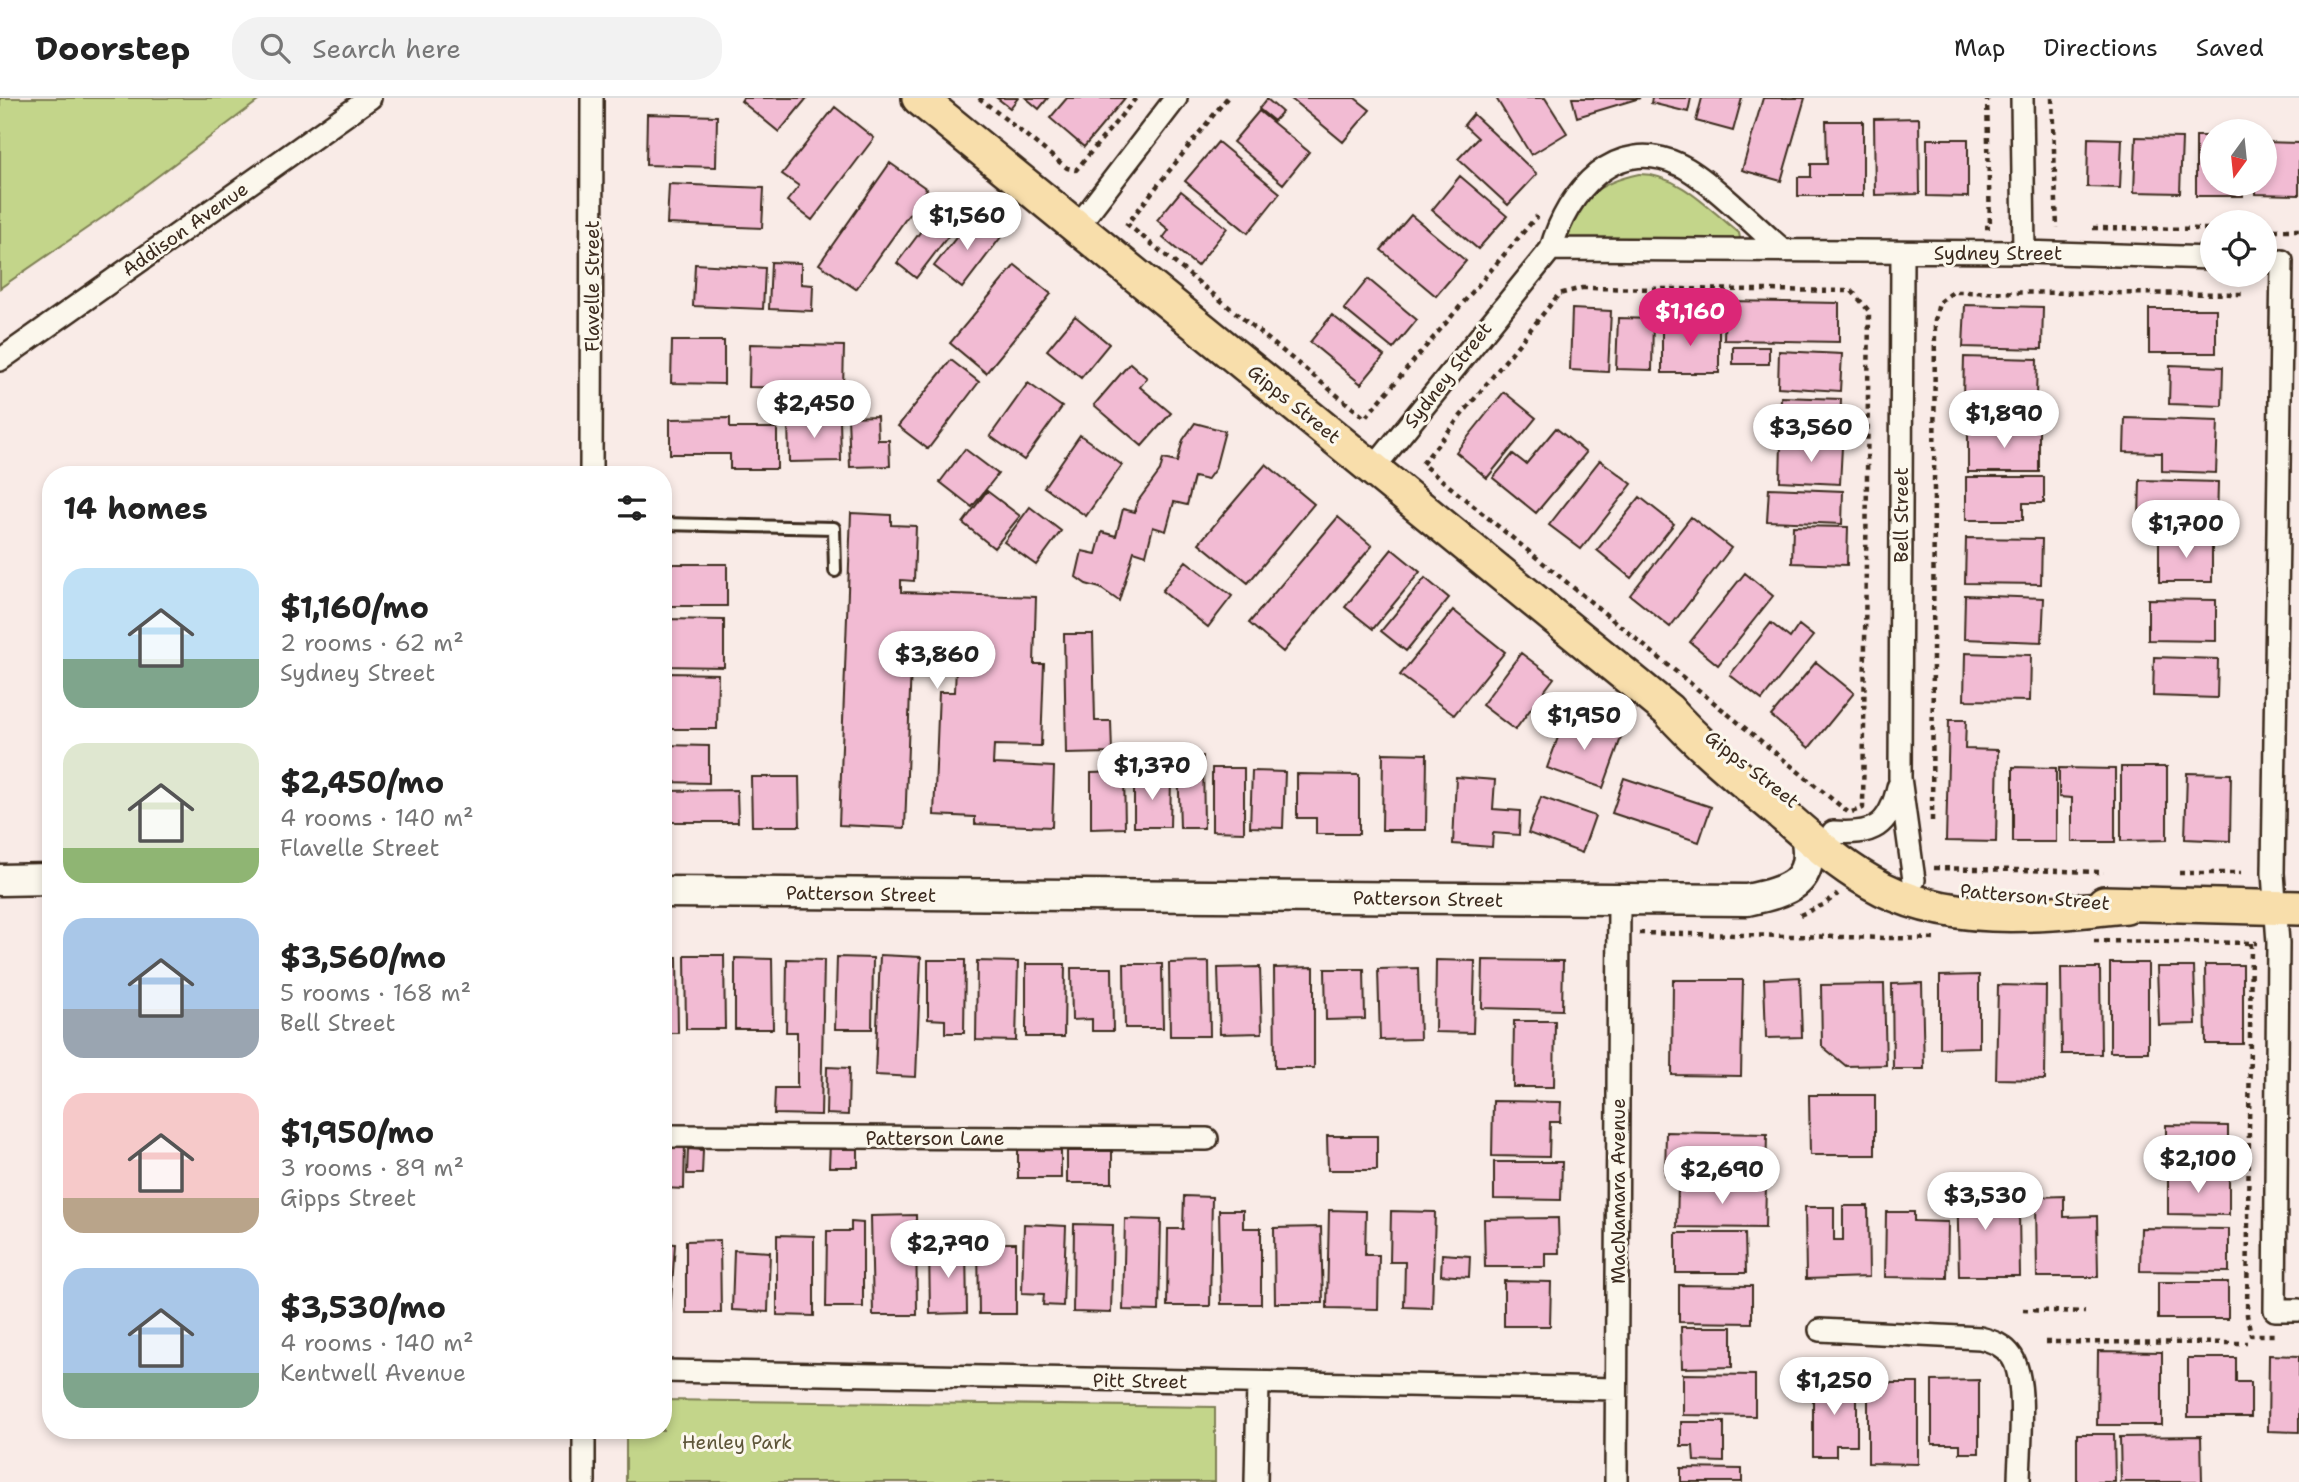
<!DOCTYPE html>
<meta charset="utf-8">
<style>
:root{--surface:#fff;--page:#f2f2f2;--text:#222;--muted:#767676;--line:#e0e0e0;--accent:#db2777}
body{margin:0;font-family:"Shantell Sans",sans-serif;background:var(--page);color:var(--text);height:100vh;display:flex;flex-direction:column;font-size:26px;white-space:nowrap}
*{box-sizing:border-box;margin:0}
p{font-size:23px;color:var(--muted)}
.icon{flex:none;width:38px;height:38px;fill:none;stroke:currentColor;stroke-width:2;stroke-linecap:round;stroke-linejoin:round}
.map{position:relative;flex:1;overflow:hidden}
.details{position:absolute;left:42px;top:368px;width:630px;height:973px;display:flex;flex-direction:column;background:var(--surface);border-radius:28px;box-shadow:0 4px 10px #0003}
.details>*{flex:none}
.needle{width:46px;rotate:195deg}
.controls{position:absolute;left:2200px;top:21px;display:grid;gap:14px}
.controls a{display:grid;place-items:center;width:77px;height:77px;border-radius:50%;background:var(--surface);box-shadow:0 4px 10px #0003;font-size:35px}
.price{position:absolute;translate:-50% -60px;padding:0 16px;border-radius:24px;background:#fff;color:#222;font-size:23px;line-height:46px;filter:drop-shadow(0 2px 4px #0008)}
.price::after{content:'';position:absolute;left:50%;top:42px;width:21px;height:16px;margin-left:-10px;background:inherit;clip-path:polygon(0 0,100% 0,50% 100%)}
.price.current{background:var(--accent);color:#fff}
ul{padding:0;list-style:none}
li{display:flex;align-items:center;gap:21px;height:175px;padding:0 21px}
li span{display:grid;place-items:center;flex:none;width:196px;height:140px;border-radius:21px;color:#555}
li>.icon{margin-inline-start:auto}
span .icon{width:84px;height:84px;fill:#fffc;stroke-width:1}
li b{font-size:30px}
h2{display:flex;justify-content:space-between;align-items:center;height:84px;padding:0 21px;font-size:30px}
header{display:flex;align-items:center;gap:42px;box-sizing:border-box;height:98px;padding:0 35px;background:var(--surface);border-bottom:2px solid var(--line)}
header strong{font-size:33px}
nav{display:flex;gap:38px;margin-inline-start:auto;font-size:24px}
.search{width:490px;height:63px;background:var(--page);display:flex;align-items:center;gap:18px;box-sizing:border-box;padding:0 24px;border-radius:28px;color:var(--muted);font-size:26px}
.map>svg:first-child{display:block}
.green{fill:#c3d58a;stroke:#7f8054;stroke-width:2}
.building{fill:#f2bbd3;stroke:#3b2a1e;stroke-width:2}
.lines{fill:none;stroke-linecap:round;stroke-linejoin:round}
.lane-casing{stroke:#3b2a1e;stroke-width:16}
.street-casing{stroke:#3b2a1e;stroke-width:26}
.secondary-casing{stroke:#3b2a1e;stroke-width:35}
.primary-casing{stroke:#3b2a1e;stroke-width:38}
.path{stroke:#3b2a1e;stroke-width:4.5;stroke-dasharray:5 5;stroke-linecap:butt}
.lane{stroke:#fbf7ec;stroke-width:10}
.street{stroke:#fbf7ec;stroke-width:21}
.secondary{stroke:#fbf7ec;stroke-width:30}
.primary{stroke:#f8deab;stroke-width:33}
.labels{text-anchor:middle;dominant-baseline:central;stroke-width:6;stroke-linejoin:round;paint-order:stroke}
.street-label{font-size:19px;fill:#3b2a1e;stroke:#fbf7ec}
.park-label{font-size:19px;fill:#5d5539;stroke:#fbf7ec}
</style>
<header>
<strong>Doorstep</strong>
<div class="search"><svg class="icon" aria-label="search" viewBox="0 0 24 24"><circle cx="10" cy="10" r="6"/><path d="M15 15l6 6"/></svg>Search here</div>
<nav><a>Map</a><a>Directions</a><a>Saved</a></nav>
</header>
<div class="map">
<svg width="2299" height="1384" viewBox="0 0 2299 1384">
<rect width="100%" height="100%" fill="#f9ebe7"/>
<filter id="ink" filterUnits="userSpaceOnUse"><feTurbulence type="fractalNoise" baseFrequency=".0143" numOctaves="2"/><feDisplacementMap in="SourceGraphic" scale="14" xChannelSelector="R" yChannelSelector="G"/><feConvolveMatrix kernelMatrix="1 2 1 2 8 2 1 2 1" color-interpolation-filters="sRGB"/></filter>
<g filter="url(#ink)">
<path class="green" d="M0,0H262L106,117L0,190Z
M1639,76C1679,76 1709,111 1739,135L1740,140L1737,144L1564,142C1573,102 1600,84 1639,76Z
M663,1302L1215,1309V1384H626V1332H663Z"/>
<path class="building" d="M743,0H807L779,34L741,3Z
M997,0H1018L1010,10Z
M1026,0H1048L1039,11Z
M1067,0H1125L1084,49L1050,20Z
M1290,0H1355L1370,12L1343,44Z
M1496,0H1545L1567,35L1531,57Z
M1572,0H1640L1577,19Z
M1652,0H1691L1688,14L1651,5Z
M1702,0H1742L1733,33L1696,23Z
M1763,0H1805L1781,83L1742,72Z
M1267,1L1282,14L1274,23L1259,11Z
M835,9L874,40L812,122L787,103L799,88L782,76Z
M1259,13L1309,54L1283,86L1233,44Z
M647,16L717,18L716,69L646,67Z
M1473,16L1537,76L1508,107L1458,61L1478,40L1464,27Z
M1919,20L1920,96L1875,97L1874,21Z
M1826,23H1863V98H1798V79H1811V66H1827Z
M2196,38H2212V86H2243V98H2196Z
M2136,39L2182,40L2180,95L2134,94Z
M2088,40L2122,41L2120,90L2087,89Z
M1927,41H1968V99L1927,98Z
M1218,44L1280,95L1248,135L1185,83Z
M2264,44L2299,45V97L2256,96V86H2264Z
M890,65L927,91L856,191L819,166Z
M1460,78L1507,118L1478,151L1432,112Z
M669,86L764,90L762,130L667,126Z
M1181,93L1227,130L1197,168L1163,140L1169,132L1157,122Z
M948,97L968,112L916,180L897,165Z
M1411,117L1466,163L1436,198L1381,152Z
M973,118L1001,139L962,190L934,168Z
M771,164L801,165V186L813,187L812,213L769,211Z
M695,166L765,170L763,211L693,208Z
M1015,167L1051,196L986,275L950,245Z
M1368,181L1417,222L1393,251L1344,211Z
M1725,203L1839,205V244L1724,242Z
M1965,207L2043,209L2042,251L1963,249Z
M1572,211L1611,213L1608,274L1570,272Z
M2149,211H2216V255H2149Z
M1332,217L1384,258L1361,286L1310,244Z
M1075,218L1109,246L1081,280L1047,252Z
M1618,220L1653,221L1652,272L1616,271Z
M1662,226H1719V275H1662Z
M672,243H724V286L671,285Z
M750,246L844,248L843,291L749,289Z
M1733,249H1769V266H1733Z
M1779,253L1842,256L1840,293L1778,289Z
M1964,259L2037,261L2036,301L1963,300Z
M951,262L979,284L928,351L898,328Z
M1130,265L1147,280L1140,289L1171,315L1142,348L1094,307Z
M2170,267L2223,269L2222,308L2169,306Z
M1028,285L1062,309L1024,362L990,338Z
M1504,294L1536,320L1487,380L1456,354Z
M1781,299L1841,301L1840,336L1780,335Z
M877,318L878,342H889L890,368L850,369L848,319Z
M730,320V330H777V371H730V356H670V321Z
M840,320L841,363L789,364L788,321Z
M2125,320L2218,323L2216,375L2162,373V355L2124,354Z
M1195,325L1225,333L1215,371L1207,382L1194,379L1187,407L1174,404L1166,433L1153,429L1146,457L1134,453L1119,503L1100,490L1086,486L1076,479L1082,453L1096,456L1102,434L1116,438L1123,411L1135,414L1138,403L1160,373L1163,361L1177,364L1183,342Z
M1556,330L1586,355L1536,415L1493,380L1513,356L1526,366Z
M1968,330H2039V374H1968Z
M1080,337L1122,367L1086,418L1044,389Z
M1781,346L1842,349L1840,386L1780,383Z
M965,351L998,376L972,409L940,384Z
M1600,362L1632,386L1581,451L1549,427Z
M1266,366L1314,406L1248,485L1199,445Z
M1966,379H2044V405H2023V422H1966Z
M2140,382L2218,384L2217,424L2139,422Z
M1769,390L1843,393L1842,426L1767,423Z
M987,393L1020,418L994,450L963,425Z
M1640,399L1674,426L1631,480L1597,452Z
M1030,409L1061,433L1036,467L1004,444Z
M851,415L891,417V427L916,428L914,483L901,482V494L1036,499L1034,566H1044L1041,648L994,647L993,666L1054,669L1052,729L975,726V719L934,717L939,594H955L956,567L911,566L905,730L839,727Z
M1338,419L1372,448L1283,554L1249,525Z
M1691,419L1731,450L1670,529L1630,497Z
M1793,428L1848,429L1847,467L1792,465Z
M2159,439H2212V484H2159Z
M1966,440L2042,441L2041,486L1965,485Z
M1392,451L1420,474L1373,531L1345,509Z
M1186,463L1232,498L1208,529L1162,493Z
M663,466H727V508H663Z
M1745,475L1773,498L1718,567L1690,544Z
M1425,480L1449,500L1406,553L1381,533Z
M1965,497L2044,500L2042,544L1964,541Z
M2148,501L2216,502V543L2148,542Z
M1453,512L1505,554L1454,617L1400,577Z
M663,521L724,522V569L663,568Z
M1771,525L1790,540L1799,527L1813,538L1762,602L1730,577Z
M1064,536H1093L1095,623H1111L1112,655L1066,656Z
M1521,555L1554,580L1515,632L1482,607Z
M1965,555L2031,557L2030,603L1964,602Z
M2154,559L2218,561L2217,600L2153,598Z
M1816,564L1854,595L1809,650L1771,618Z
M669,575L718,576L717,631H668Z
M1566,617L1622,637L1603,690L1547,670Z
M1949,622H1966L1965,651L1998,652L1996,744L1946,743Z
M663,647L709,648V685L663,684Z
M1383,655L1427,656L1426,732H1382Z
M1203,658L1204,730H1180L1178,659Z
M2013,669L2056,670V744H2013Z
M2121,669H2167V742L2121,743Z
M1212,670H1244V734L1212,733Z
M2059,670L2115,671V744H2072V700L2059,699Z
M1252,673L1285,674L1283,730L1250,729Z
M1124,674L1125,730L1091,731V675Z
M2187,675L2231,676L2230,743L2185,741Z
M1297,676L1359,677V736H1316V720H1297Z
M751,679H799L800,728H752Z
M1456,679L1495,682L1493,711L1520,713L1519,737L1493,735L1492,749L1453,746Z
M1134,680H1171L1170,729H1134Z
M1624,680L1711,709L1699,744L1612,715Z
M737,692L738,724H663V693Z
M1541,699L1595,718L1582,755L1528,735Z
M685,857H724L725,931H686Z
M880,857L921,859L916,979L875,977Z
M663,859H677L678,935H663Z
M837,859L873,860L872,931H835Z
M735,860L772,861L773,931H735Z
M787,861L824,862L821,1017L774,1016L775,990H797V934H786Z
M928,862H965L964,935H945V922L928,921Z
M1436,862L1475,863L1473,935L1435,934Z
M1483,862L1563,863L1562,912L1482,910Z
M977,863L1018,864L1016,943L976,942Z
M1209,864L1210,938H1170L1169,865Z
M2110,865H2148V954H2110Z
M1026,866H1065L1064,939H1026Z
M1124,866H1162L1163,930H1125Z
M2205,867H2243V946H2206Z
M1260,869L1262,935L1220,936L1218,870Z
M1314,869V970H1275L1274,870Z
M2157,869H2194L2196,926L2159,927Z
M1071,870H1112L1113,933H1092V921L1072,922Z
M1418,870L1420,941L1380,942L1378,871Z
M2061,870H2100L2101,956H2062Z
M1325,871H1364L1365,921L1326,922Z
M1979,877V949L1940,950V878Z
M1800,879L1802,939L1766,940L1764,881Z
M1673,882H1743L1741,978L1672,977Z
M1922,885L1924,971H1893L1892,886Z
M1884,886L1886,967L1846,968L1822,948L1821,887Z
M1998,887L2046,888L2045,982L1996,981Z
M1514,923H1555L1554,989H1513Z
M827,969L849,970L848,1017L826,1016Z
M1809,997H1875V1057H1810Z
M1493,1003L1561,1004L1560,1024H1550L1549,1059L1492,1058Z
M2166,1027L2228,1028V1066L2166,1065Z
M1666,1034L1767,1036L1766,1079L1665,1077Z
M1327,1038H1377V1072H1328Z
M663,1043H685L684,1091L663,1090Z
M830,1045H858V1069H829Z
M1018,1050L1061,1051V1080H1018Z
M688,1051L703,1052L702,1076H687Z
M1067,1053H1112V1085H1067Z
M1494,1064H1562L1561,1102L1494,1101Z
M1957,1077H1988L1989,1114L2019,1113L2020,1178H1959Z
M2168,1077L2229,1078V1117L2168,1116Z
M1678,1086H1766L1765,1130L1677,1129Z
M1184,1098L1212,1099L1210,1208H1167L1168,1131H1183Z
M2064,1098V1119L2097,1118L2098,1179H2037L2036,1099Z
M1843,1108H1868L1869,1179L1806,1181L1805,1109H1834V1142H1843Z
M1219,1112H1243V1130H1261V1206H1221Z
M1329,1112L1366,1113L1365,1157H1379L1378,1211L1327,1210Z
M1391,1113L1435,1114L1432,1210L1404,1209L1405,1164H1390Z
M1886,1114H1914V1123L1948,1124L1947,1180L1885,1179Z
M916,1117L917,1217H873L871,1118Z
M1558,1120L1559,1155H1545V1169H1485L1484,1121Z
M1125,1121L1161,1122L1159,1213L1123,1212Z
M851,1124L863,1125V1209H826L827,1133H851Z
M1024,1126L1066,1128L1063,1208L1043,1207L1044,1196L1022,1195Z
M1074,1126L1113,1127L1111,1215L1073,1214Z
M1321,1129L1323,1205H1275L1274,1130Z
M2141,1130L2229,1131V1174L2140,1173Z
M1676,1135H1745L1746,1175H1676Z
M777,1137L814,1138V1218L777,1217Z
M720,1142L721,1215H686V1143Z
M663,1145L675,1146L670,1216L663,1215Z
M978,1145H1016V1216H979Z
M929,1148H966L967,1215L930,1216Z
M734,1152L770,1154L768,1214L732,1212Z
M1442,1156L1470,1158L1469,1179L1441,1177Z
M1504,1183L1551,1184L1550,1228H1504Z
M2158,1184H2228V1221H2158Z
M1679,1187L1752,1188V1225L1679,1224Z
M1681,1229H1732V1269L1682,1270Z
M2098,1253L2162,1254V1327H2097Z
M2269,1257L2299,1258V1334L2268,1333Z
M2188,1260H2236V1284H2251V1319H2188Z
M1683,1276L1755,1277V1318L1683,1317Z
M1979,1282V1355H1960V1346H1932V1283Z
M1813,1285H1857V1347H1836V1358H1813Z
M1868,1285H1918V1366L1868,1365Z
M1681,1324H1724V1364L1694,1363L1693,1348H1681Z
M2077,1336H2114L2115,1384H2077Z
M2201,1338L2202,1384H2121L2120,1339Z
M1681,1370L1742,1371V1384H1681Z"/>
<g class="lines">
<g class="lane-casing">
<path id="lane" d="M663,426L834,430L835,473"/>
</g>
<g class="street-casing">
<path id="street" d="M2022,0L2024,154
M1077,129L1176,0
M1551,151C1567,94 1615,36 1680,67C1708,80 1758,131 1784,153
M1902,155L1900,680L1914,782
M2282,163L2273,775L2278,845L2275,1212H2299
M0,262L370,0
M1373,371L1551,151L2024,154L2212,160
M591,376L592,0
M1833,734C1873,737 1889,729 1898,689
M663,1038L1207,1041
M1820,1232L1980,1240C1992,1243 2004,1247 2012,1259C2028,1284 2019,1353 2019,1384
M663,1273L1616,1291
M584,1332V1384
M1256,1384L1258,1285
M1616,1384L1619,803"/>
</g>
<g class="secondary-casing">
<path id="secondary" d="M0,782L51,781
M663,794L1747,802C1788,793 1816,786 1806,737"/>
</g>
<g class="primary-casing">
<path id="primary" d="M919,0L1668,612C1700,648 1737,678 1774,709C1805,736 1835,764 1870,784C1946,829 2043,817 2126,808
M2104,805L2299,810"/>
</g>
<path class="path" d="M979,0L1067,70L1076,72L1136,0
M1227,0L1127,126L1365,320L1537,118
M2052,0L2057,130
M1985,129H1990L1987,0
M2093,130L2212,131
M2264,132H2299
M1582,190L1852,193L1869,213L1863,710L1849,715L1422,366L1559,196Z
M1932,723L1935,222L1939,205L1953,194L2246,196
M1934,770L2104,774
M2179,775H2241
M1800,817L1823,807L1838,796
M1639,835L1938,841
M2094,843L2257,845
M2251,845L2247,1217L2251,1237H2274
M2023,1212L2085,1214
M2045,1244L2247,1245"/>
<use href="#lane" class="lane"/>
<use href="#street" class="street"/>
<use href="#secondary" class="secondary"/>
<use href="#primary" class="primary"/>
</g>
</g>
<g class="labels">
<g class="street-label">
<text transform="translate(185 131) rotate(-35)">Addison Avenue</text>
<text x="1998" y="155">Sydney Street</text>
<text transform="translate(592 188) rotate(-90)">Flavelle Street</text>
<text transform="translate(1448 277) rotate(-52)">Sydney Street</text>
<text transform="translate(1294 306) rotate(39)">Gipps Street</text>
<text transform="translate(1901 417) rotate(-90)">Bell Street</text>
<text transform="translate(1752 671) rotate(38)">Gipps Street</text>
<text transform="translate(861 796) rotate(1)">Patterson Street</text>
<text transform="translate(2035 799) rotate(5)">Patterson Street</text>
<text transform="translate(1428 801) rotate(1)">Patterson Street</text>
<text x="935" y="1040">Patterson Lane</text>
<text transform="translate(1618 1093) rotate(-90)">MacNamara Avenue</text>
<text transform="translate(1140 1283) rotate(1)">Pitt Street</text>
</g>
<g class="park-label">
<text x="737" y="1344">Henley Park</text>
</g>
</g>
</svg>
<div class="controls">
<a><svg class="needle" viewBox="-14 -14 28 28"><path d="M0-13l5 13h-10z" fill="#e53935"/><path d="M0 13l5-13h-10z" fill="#767676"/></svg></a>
<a><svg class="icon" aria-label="locate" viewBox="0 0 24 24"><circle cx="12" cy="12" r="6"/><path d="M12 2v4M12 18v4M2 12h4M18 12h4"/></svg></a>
</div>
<b class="price" style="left:967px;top:154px">$1,560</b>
<b class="price current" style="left:1690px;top:250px">$1,160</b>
<b class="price" style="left:814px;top:342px">$2,450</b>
<b class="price" style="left:2004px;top:352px">$1,890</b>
<b class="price" style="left:1811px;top:366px">$3,560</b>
<b class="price" style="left:2186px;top:462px">$1,700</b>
<b class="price" style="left:937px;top:593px">$3,860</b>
<b class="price" style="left:1584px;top:654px">$1,950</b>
<b class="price" style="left:1152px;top:704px">$1,370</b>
<b class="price" style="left:2198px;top:1097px">$2,100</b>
<b class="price" style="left:1722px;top:1108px">$2,690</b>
<b class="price" style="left:1985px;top:1134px">$3,530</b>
<b class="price" style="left:948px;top:1182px">$2,790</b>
<b class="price" style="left:1834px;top:1319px">$1,250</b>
<section class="details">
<h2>14 homes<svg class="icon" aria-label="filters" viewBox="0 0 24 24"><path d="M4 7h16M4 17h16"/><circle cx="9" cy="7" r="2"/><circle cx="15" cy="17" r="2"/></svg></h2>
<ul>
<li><span style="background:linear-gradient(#bfe0f5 65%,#7fa58c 0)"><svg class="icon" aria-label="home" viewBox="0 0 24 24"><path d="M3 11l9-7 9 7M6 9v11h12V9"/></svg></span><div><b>$1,160/mo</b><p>2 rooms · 62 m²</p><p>Sydney Street</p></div></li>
<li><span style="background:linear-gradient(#dfe7d0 75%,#8fb573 0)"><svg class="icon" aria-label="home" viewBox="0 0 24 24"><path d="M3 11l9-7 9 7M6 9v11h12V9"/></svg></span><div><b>$2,450/mo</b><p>4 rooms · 140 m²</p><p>Flavelle Street</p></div></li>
<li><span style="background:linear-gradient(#a9c7e8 65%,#9aa5b1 0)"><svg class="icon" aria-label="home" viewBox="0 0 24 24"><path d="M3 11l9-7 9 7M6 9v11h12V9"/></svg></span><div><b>$3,560/mo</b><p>5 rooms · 168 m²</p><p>Bell Street</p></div></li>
<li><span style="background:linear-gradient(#f6c9c9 75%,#b9a48a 0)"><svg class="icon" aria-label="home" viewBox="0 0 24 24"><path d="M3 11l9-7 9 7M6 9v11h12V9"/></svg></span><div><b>$1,950/mo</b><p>3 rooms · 89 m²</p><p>Gipps Street</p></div></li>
<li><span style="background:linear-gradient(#a9c7e8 75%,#7fa58c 0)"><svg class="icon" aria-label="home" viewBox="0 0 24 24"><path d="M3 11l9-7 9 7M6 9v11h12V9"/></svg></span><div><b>$3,530/mo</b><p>4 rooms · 140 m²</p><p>Kentwell Avenue</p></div></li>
</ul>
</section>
</div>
